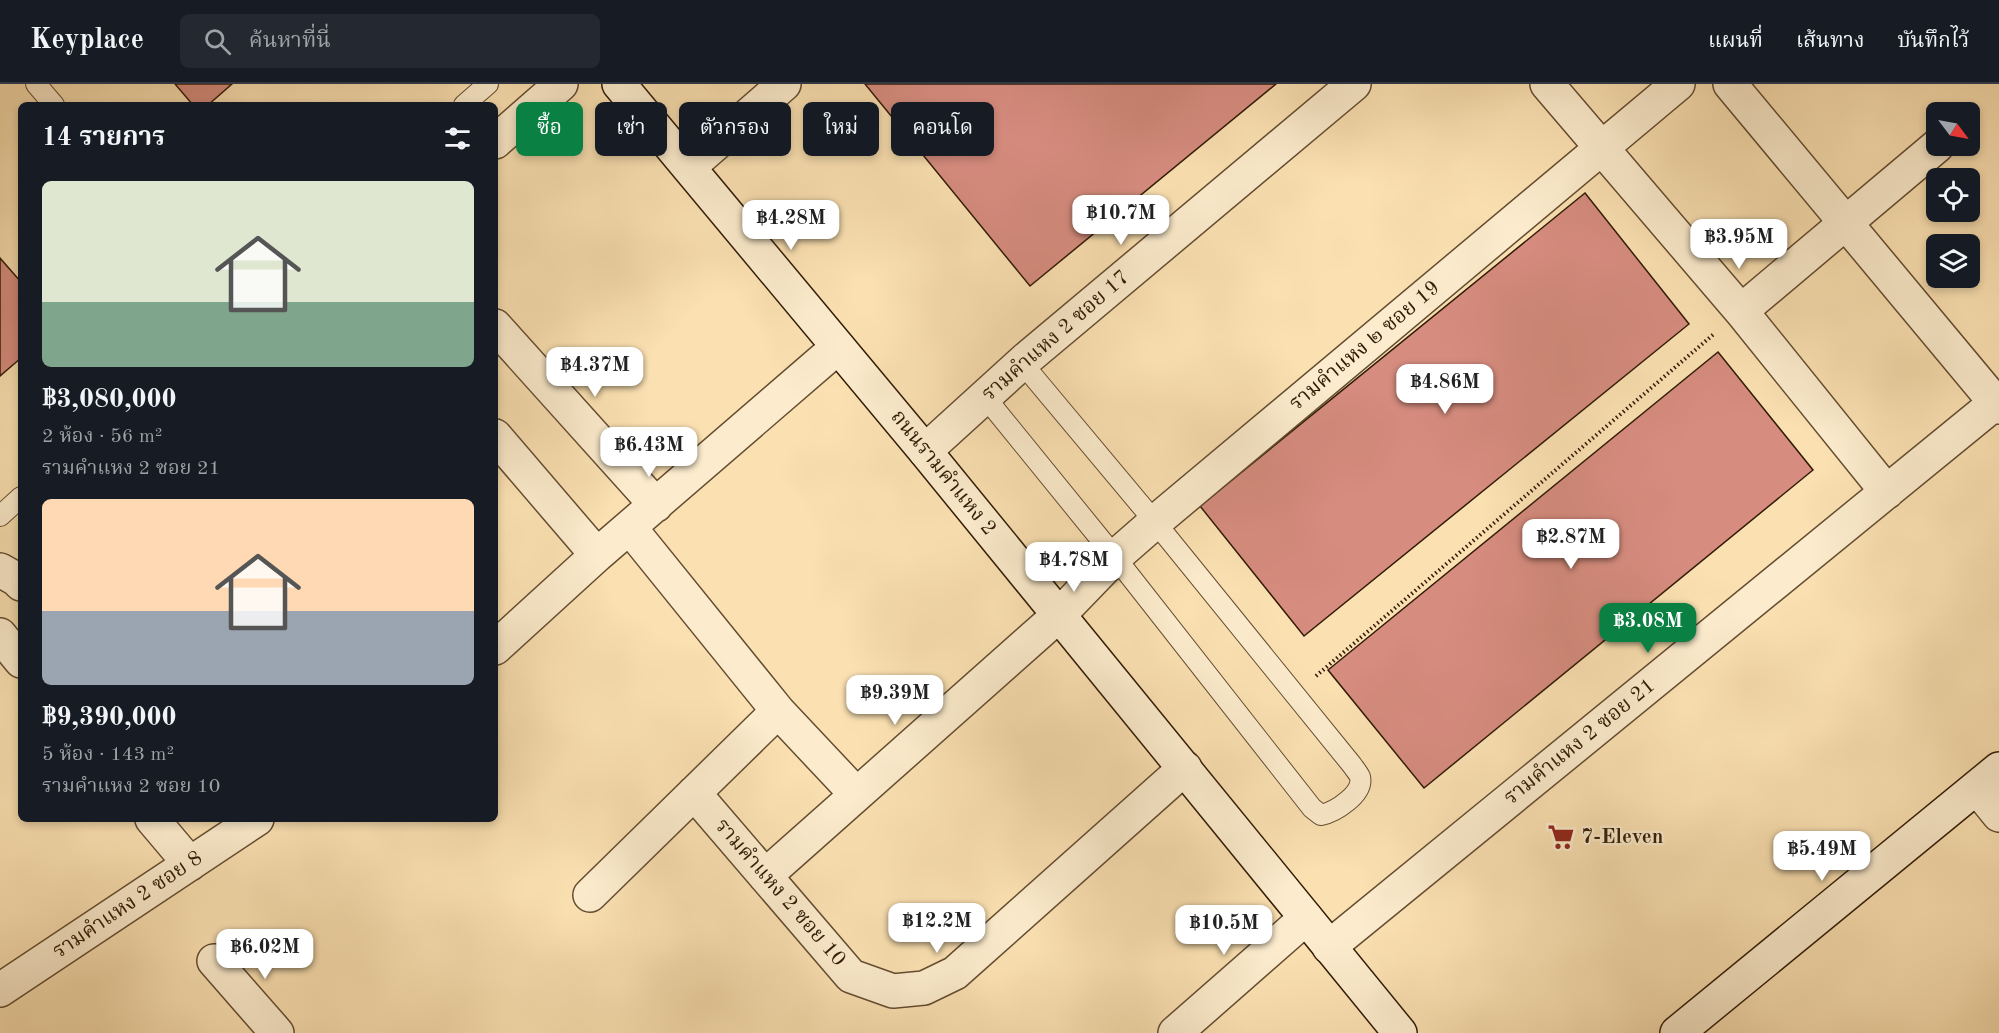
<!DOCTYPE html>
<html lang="th">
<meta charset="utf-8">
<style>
:root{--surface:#171b24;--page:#242831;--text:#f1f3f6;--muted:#9ea1a6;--line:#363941;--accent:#0b8043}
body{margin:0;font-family:"Old Standard TT","Noto Serif Thai",serif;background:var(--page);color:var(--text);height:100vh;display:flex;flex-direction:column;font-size:22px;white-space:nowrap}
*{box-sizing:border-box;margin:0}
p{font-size:20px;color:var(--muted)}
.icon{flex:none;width:33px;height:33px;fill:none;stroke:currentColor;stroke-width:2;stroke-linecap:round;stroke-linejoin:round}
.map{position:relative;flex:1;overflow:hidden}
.panel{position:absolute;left:18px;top:18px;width:480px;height:720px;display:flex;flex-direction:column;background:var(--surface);border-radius:9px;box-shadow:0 3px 9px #0003}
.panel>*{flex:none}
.guide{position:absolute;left:516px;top:18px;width:570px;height:54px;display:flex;gap:12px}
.needle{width:39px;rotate:122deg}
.tools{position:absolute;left:1926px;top:18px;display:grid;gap:12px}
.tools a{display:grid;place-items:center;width:54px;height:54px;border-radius:9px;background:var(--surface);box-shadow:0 3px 9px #0003;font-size:30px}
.price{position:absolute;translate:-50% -51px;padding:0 14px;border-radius:12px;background:#fff;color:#222;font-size:20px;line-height:39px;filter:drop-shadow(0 2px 3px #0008)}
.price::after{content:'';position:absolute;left:50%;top:36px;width:18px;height:14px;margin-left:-9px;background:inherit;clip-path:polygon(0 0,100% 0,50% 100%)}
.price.on{background:var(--accent);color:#fff}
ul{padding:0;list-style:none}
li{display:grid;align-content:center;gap:12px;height:318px;padding:0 24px}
li span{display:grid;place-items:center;height:186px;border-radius:9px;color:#555}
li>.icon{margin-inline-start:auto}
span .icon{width:108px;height:108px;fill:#fffc;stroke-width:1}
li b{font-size:26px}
h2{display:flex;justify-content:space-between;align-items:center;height:72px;padding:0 24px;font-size:26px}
.pill{padding:0 21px;border-radius:9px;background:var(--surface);box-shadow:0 3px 9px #0003;font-size:21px;line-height:54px}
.pill.on{background:var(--accent);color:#fff}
header{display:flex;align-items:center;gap:36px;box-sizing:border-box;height:84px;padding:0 30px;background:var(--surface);border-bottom:2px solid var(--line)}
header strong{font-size:28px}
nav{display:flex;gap:33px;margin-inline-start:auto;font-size:21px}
.search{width:420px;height:54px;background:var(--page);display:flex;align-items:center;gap:15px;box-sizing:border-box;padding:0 21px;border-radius:9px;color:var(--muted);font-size:22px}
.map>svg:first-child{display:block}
.building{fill:#d68c7f;stroke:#311b06;stroke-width:1.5}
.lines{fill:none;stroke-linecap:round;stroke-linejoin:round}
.lane-casing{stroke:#644c31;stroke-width:22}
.street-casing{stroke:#644c31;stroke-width:36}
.secondary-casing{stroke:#311b06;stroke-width:36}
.path{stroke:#311b06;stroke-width:4;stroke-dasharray:1.5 3;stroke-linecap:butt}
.lane{stroke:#fceccd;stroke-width:20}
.street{stroke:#fceccd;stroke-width:33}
.secondary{stroke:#fceccd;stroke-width:33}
.labels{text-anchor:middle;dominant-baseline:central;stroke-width:4.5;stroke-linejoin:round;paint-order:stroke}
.street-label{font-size:21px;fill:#311b06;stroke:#fceccd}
.poi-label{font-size:21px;font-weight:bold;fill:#311b06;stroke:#fceccd;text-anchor:start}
</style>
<header>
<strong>Keyplace</strong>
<div class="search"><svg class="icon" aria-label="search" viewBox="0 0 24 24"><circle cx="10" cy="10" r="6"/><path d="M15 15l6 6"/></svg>ค้นหาที่นี่</div>
<nav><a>แผนที่</a><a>เส้นทาง</a><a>บันทึกไว้</a></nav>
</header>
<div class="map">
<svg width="1999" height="949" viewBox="0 0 1999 949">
<rect width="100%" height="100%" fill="#fbe1b2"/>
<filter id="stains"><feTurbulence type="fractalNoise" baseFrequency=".00333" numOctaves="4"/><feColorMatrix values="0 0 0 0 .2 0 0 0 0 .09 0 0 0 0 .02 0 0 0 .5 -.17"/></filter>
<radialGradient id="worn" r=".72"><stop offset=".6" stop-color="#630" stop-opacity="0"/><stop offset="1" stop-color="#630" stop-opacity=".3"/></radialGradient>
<path class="building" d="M175,0H232L208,21H193Z
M865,0H1276L1030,202Z
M1585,109L1689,240L1304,552L1200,422Z
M0,174L21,198V274L0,292Z
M1718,268L1813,386L1424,704L1328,586Z"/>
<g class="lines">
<g class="lane-casing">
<path id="lane" d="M36,0L54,21
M464,21L488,0
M985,313L1115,473L1312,724L1321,731C1335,728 1364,710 1360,693C1359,690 1354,684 1352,681L1155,438L1022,279
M0,432L21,413"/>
</g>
<g class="street-casing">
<path id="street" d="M1547,0L1741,227L1887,408
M1730,0L1999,323
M495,58L561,0
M689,83L784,0
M1741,227L1937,62
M495,242L656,421
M495,352L597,471
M925,367L1025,276L1354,0
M0,486L16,495L21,500
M0,551L21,577
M495,564L597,471L838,263
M778,627L856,710
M1977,704L1999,731
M694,709L851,892L893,907L924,904L955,889L1185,684
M152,735L190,780
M765,792L1059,531L1115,473L1155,438L1678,0
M590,811L778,627L630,444
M1329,863L1999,316
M214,877L277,949
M0,906L257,735
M1175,949L1306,834"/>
</g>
<g class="secondary-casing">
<path id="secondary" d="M619,0L925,367L1400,949
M1677,949L1999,685"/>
</g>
<path class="path" d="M1316,592L1715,249"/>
<use href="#lane" class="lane"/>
<use href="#street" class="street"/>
<use href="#secondary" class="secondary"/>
</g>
<defs>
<g id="supermarket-bare" transform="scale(2.07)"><path d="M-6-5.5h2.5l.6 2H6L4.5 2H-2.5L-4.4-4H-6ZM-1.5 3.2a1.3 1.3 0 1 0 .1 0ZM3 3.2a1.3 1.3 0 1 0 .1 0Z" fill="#8f2418" stroke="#fceccd" stroke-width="2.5" paint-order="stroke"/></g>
</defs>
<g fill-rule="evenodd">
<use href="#supermarket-bare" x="1561" y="753"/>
</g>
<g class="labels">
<g class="street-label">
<text transform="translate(1056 252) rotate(-41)">รามคำแหง 2 ซอย 17</text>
<text transform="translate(1365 262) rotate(-40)">รามคำแหง ๒ ซอย 19</text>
<text transform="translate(943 389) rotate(51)">ถนนรามคำแหง 2</text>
<text transform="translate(1580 658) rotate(-39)">รามคำแหง 2 ซอย 21</text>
<text transform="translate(780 809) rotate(49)">รามคำแหง 2 ซอย 10</text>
<text transform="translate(128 821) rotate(-34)">รามคำแหง 2 ซอย 8</text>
</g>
<g class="poi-label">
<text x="1581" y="753">7-Eleven</text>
</g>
</g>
<rect width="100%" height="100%" filter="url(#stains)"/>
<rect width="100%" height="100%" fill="url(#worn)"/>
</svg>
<div class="tools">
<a><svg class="needle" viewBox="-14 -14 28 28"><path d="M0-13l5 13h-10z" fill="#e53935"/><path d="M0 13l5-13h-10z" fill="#9ea1a6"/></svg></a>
<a><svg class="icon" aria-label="locate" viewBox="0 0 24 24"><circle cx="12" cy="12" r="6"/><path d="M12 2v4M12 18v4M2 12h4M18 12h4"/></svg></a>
<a><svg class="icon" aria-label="layers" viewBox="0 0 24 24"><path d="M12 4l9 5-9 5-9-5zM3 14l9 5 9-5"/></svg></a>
</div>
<b class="price" style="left:1121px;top:162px">฿10.7M</b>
<b class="price" style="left:791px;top:167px">฿4.28M</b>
<b class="price" style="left:1739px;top:186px">฿3.95M</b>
<b class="price" style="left:595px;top:314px">฿4.37M</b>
<b class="price" style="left:1445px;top:331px">฿4.86M</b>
<b class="price" style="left:649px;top:394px">฿6.43M</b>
<b class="price" style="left:1571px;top:486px">฿2.87M</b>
<b class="price" style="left:1074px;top:509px">฿4.78M</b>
<b class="price on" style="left:1648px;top:570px">฿3.08M</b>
<b class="price" style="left:895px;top:642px">฿9.39M</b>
<b class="price" style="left:1822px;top:798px">฿5.49M</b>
<b class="price" style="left:937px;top:870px">฿12.2M</b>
<b class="price" style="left:1224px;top:872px">฿10.5M</b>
<b class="price" style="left:265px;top:896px">฿6.02M</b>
<div class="guide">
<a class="pill on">ซื้อ</a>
<a class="pill">เช่า</a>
<a class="pill">ตัวกรอง</a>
<a class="pill">ใหม่</a>
<a class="pill">คอนโด</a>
</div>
<section class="panel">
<h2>14 รายการ<svg class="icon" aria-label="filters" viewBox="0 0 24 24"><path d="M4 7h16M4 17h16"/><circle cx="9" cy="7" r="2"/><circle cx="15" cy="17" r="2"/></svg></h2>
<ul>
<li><span style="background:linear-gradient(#dfe7d0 65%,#7fa58c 0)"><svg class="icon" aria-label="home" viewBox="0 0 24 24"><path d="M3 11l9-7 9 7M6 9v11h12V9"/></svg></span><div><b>฿3,080,000</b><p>2 ห้อง · 56 m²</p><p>รามคำแหง 2 ซอย 21</p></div></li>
<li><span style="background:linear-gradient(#ffd9b3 60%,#9aa5b1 0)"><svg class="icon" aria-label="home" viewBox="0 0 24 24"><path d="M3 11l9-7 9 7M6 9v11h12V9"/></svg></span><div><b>฿9,390,000</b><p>5 ห้อง · 143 m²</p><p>รามคำแหง 2 ซอย 10</p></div></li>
</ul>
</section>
</div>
